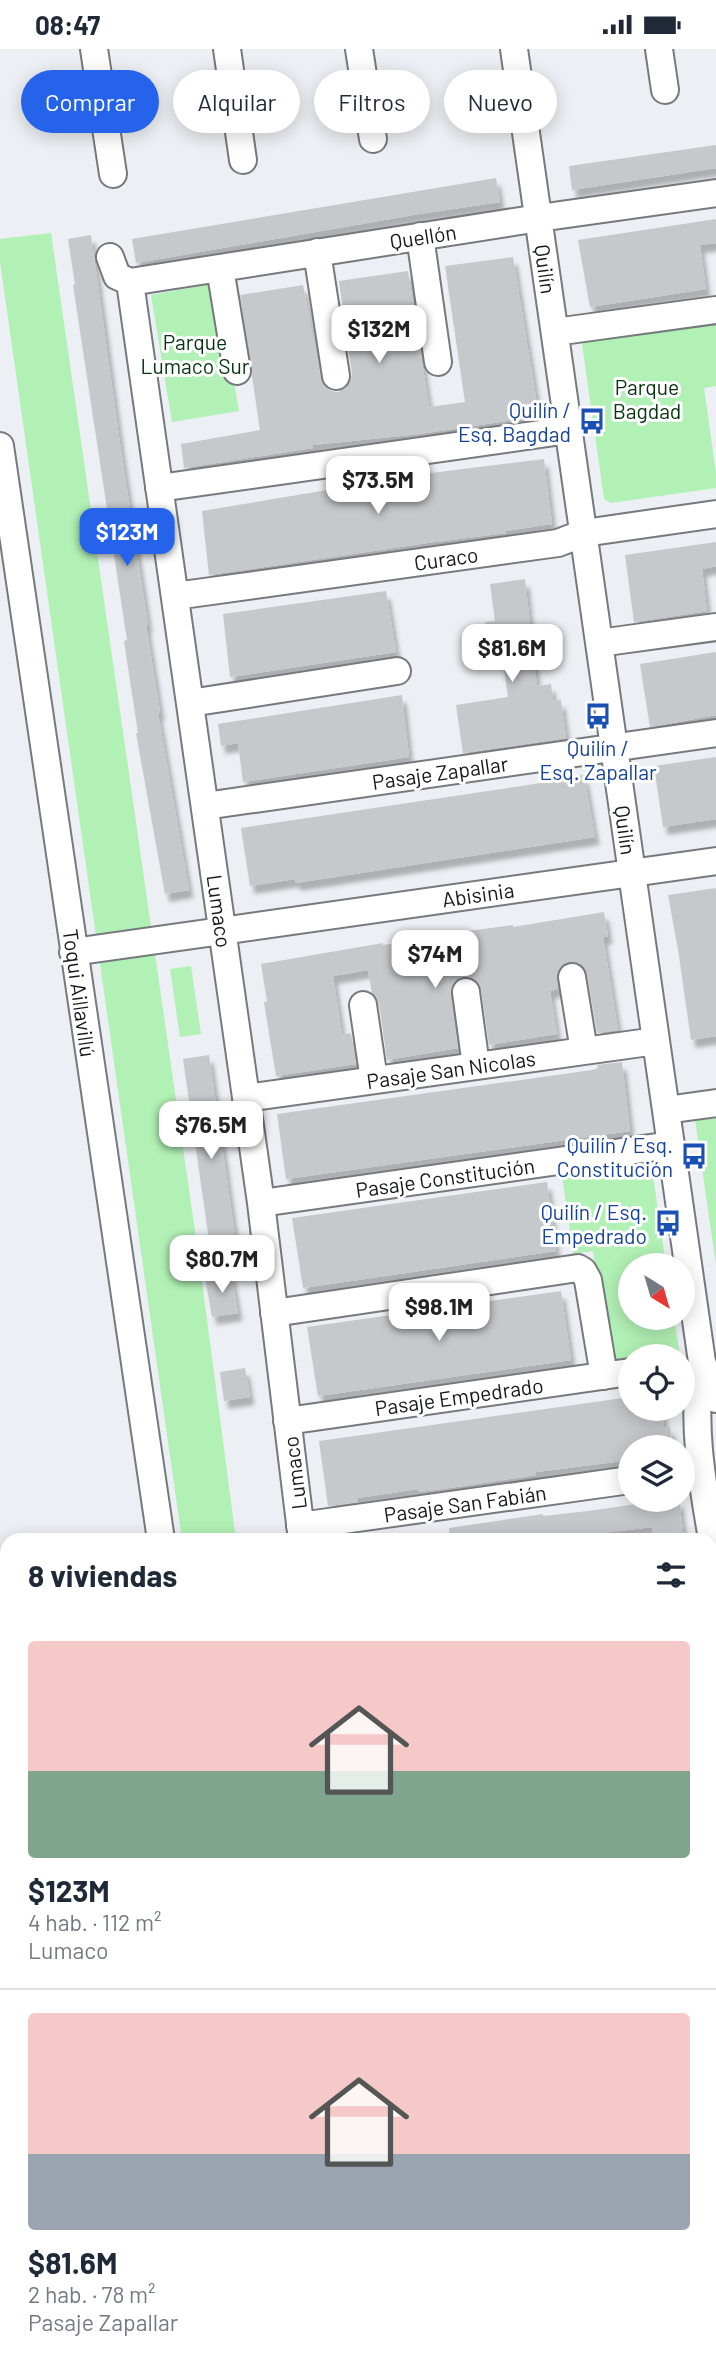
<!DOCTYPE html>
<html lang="es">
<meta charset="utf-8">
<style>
:root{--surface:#fff;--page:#f2f2f3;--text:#1f2937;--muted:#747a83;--line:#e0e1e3;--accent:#2563eb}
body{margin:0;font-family:Barlow,sans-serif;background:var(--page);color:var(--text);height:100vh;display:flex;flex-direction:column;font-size:26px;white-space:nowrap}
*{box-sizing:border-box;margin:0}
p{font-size:23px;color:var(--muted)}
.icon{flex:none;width:38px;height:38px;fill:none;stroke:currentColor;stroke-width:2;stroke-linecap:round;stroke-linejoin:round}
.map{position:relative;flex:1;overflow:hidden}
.side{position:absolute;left:0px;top:1484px;width:718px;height:842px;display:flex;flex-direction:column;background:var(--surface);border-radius:21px 21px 0 0;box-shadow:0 4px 18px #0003}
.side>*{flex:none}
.guide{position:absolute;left:21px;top:21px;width:676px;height:63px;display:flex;gap:14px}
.needle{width:46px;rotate:143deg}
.buttons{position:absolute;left:618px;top:1204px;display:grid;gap:14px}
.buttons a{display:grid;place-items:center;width:77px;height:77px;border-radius:50%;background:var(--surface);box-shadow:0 4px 18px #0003;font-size:35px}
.price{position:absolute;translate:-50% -60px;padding:0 16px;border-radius:14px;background:#fff;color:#222;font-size:23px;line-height:46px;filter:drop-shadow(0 2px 4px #0008)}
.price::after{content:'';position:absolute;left:50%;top:42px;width:21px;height:16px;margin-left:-10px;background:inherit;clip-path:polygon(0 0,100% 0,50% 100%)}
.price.active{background:var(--accent);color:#fff}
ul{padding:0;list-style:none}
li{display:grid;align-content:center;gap:14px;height:371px;padding:0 28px}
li+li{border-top:2px solid var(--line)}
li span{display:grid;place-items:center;height:217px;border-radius:7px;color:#555}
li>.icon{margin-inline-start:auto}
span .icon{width:126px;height:126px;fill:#fffc;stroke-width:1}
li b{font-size:30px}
h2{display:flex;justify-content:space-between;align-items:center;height:84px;padding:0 28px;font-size:30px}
.pill{padding:0 24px;border-radius:32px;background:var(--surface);box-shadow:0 4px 18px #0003;font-size:24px;line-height:63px}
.pill.active{background:var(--accent);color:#fff}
.status{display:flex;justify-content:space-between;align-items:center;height:49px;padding:0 35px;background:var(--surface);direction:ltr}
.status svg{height:19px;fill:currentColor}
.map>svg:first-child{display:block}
.green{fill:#b2f1b5}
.building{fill:#c6c9cc;filter:url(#shadow)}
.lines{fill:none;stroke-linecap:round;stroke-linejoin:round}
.street-casing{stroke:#76797d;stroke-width:30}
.street{stroke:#fff;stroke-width:26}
.labels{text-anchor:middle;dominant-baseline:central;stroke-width:6;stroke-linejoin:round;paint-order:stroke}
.street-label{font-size:21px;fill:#161719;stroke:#fff}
.park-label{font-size:21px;fill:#05330d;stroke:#fff}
.transit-label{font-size:21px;fill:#164399;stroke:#fff;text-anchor:end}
</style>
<div class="status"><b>08:47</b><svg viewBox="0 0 49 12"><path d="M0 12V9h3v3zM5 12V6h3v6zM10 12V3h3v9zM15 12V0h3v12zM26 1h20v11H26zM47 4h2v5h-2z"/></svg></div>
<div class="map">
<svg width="716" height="2325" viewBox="0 0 716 2325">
<defs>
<filter id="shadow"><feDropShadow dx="4.5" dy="8" stdDeviation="2" flood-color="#0004"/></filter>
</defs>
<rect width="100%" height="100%" fill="#eceff3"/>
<path class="green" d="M51,184L199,1210L236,1491H182L0,213V190Z
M217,234L239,362L172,373L151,246Z
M716,269V337L704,339L716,424V439L611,454L604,450L582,295L590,286Z
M191,917L201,985L180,988L170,920Z
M716,1061V1216L694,1064Z
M650,1106L666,1216H630V1269H674L680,1306L630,1307V1314L610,1317L593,1202L573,1205L561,1119Z
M716,1572V1645L711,1646V1573Z"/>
<path class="building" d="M716,96V119L572,141L569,117Z
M496,129L500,153L419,165L136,214L132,190Z
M716,170V194L700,196L706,240L590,258L578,191Z
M91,186L120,395L148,576H146L160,663L158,664L189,841L165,845L136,684H138L124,592L127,591L73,236L75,235L68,190Z
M513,208L539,367L419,385L313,396V399L184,419L181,395L260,381L240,246L303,236L321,330L324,337L331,342L338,343L346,339L350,333L352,325L339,232L408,222L429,358L465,353L445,217Z
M544,410L552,475L505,482L506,484L434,493L209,526L202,462L423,425Z
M716,493V517L702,520L707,562L634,573L625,506Z
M525,530L537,637L551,635L553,652L561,651L566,689L463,704L456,656L508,648L501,598L489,600L485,573L495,572L490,535Z
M386,542L396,603L230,628L223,565Z
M716,603V666L650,678L640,615Z
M402,646L409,708L243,733L238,694L221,697L218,675Z
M716,708V770L663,778L654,717Z
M571,721L572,727L584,726L595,788L296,834L295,830L250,837L241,779L554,732L553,723Z
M716,839V987L691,991L678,900L668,846Z
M604,863L608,887L603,888L618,981L597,984L587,925L584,918L577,913L570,912L563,915L558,922V940L550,942L557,985L489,996L481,940L478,933L473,929L463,928L456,931L452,936L450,944L458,999L387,1011L379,954L372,944L368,921L333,927L342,986L351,984L356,1015L276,1027L264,953L267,952L261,915L383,894V896L468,882L513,876V878Z
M209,1006L239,1215L213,1219L183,1010Z
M622,1013L630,1082L286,1130L277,1065L592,1021L598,1019L597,1016Z
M547,1133L556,1202L303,1239L292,1169Z
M231,1224L238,1264L212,1268L205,1228Z
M561,1242L571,1311L318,1347L307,1278Z
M245,1319L250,1348L224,1352L220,1323Z
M630,1348V1360H662L664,1379L670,1378L673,1398H630V1411L536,1423V1426L449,1439L419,1443L418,1440L358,1449V1453L328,1457L319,1392Z
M643,1451H679L684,1491H654L652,1478L561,1489V1487L532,1491H450L449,1479L543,1465V1467L588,1462L644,1454Z"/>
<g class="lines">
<g class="street-casing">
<path id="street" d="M94,0L113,125
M227,0L243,111
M359,0L373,90
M514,0L702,1313L716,1350
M659,0L665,41
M420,187L438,313
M317,203L336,327
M110,208L117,227L130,233L539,169L716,144
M220,219L237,322
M130,233L261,1154L302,1491
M555,283L716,261
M0,397L161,1491
M159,439L569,381
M175,547L558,494L584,484L716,465
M599,594L716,578
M190,654L397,622
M205,757L716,684
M73,903L716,812
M572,928L584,1002
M466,943L476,1017
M363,956L374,1031
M246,1049L656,992
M666,1061L716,1054
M261,1154L671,1096
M274,1264L578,1219L583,1222L588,1231L604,1327
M701,1318C690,1383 706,1451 716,1514
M287,1372L630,1323
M300,1477L630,1431
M710,1555L716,1554
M0,2264L7,2263
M279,2319L280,2325"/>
</g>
<use href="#street" class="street"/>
</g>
<defs>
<g id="bus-bare" transform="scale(2.1)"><path d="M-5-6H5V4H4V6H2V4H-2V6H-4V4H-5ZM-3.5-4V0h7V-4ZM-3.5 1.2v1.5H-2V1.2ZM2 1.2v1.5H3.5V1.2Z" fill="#1a4fb4" stroke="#fff" stroke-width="2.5" paint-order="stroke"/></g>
</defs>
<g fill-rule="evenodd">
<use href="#bus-bare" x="592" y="372"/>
<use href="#bus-bare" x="598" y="667"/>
<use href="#bus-bare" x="694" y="1107"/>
<use href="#bus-bare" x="668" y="1174"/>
</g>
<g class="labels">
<g class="street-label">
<text transform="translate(423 187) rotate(-9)">Quellón</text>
<text transform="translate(546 220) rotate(82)">Quilín</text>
<text transform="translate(446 509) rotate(-8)">Curaco</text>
<text transform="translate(440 723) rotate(-8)">Pasaje Zapallar</text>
<text transform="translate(626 781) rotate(82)">Quilín</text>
<text transform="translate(478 845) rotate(-8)">Abisinia</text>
<text transform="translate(220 862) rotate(82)">Lumaco</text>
<text transform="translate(80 944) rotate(82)">Toqui Aillavillú</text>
<text transform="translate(451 1020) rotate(-8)">Pasaje San Nicolas</text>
<text transform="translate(445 1128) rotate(-8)">Pasaje Constitución</text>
<text transform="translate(459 1347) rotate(-8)">Pasaje Empedrado</text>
<text transform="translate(294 1424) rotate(-97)">Lumaco</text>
<text transform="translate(465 1454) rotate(-8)">Pasaje San Fabián</text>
</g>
<g class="park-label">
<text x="195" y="292">Parque<tspan x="195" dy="24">Lumaco Sur</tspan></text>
<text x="647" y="337">Parque<tspan x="647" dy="24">Bagdad</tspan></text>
</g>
<g class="transit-label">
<text x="571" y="360">Quilín /<tspan x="571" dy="24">Esq. Bagdad</tspan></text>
<text x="598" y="698" text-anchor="middle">Quilín /<tspan x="598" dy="24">Esq. Zapallar</tspan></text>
<text x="673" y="1095">Quilín / Esq.<tspan x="673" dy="24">Constitución</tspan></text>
<text x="647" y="1162">Quilín / Esq.<tspan x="647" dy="24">Empedrado</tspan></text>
</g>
</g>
</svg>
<div class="buttons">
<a><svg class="needle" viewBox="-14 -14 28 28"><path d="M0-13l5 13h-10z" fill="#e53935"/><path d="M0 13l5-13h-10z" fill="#747a83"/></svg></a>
<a><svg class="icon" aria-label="locate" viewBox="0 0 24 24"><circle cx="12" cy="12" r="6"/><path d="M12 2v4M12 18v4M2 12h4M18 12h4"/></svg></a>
<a><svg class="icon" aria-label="layers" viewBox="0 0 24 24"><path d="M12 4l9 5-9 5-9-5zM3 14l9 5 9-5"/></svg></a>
</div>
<b class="price" style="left:379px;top:316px">$132M</b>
<b class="price" style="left:378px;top:467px">$73.5M</b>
<b class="price active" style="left:127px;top:519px">$123M</b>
<b class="price" style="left:512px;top:635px">$81.6M</b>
<b class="price" style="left:435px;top:941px">$74M</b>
<b class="price" style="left:211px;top:1112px">$76.5M</b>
<b class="price" style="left:222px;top:1246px">$80.7M</b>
<b class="price" style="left:439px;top:1294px">$98.1M</b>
<div class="guide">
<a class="pill active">Comprar</a>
<a class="pill">Alquilar</a>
<a class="pill">Filtros</a>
<a class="pill">Nuevo</a>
</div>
<section class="side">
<h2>8 viviendas<svg class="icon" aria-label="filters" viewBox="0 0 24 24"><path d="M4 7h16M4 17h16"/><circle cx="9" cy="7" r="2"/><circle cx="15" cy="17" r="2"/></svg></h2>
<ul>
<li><span style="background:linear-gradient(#f6c9c9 60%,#7fa58c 0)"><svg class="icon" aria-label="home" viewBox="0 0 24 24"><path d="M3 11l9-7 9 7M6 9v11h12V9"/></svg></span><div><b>$123M</b><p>4 hab. · 112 m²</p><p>Lumaco</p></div></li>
<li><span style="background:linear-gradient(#f6c9c9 65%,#9aa5b1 0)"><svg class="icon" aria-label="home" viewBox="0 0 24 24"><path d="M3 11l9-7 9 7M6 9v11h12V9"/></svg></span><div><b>$81.6M</b><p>2 hab. · 78 m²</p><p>Pasaje Zapallar</p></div></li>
</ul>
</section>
</div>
